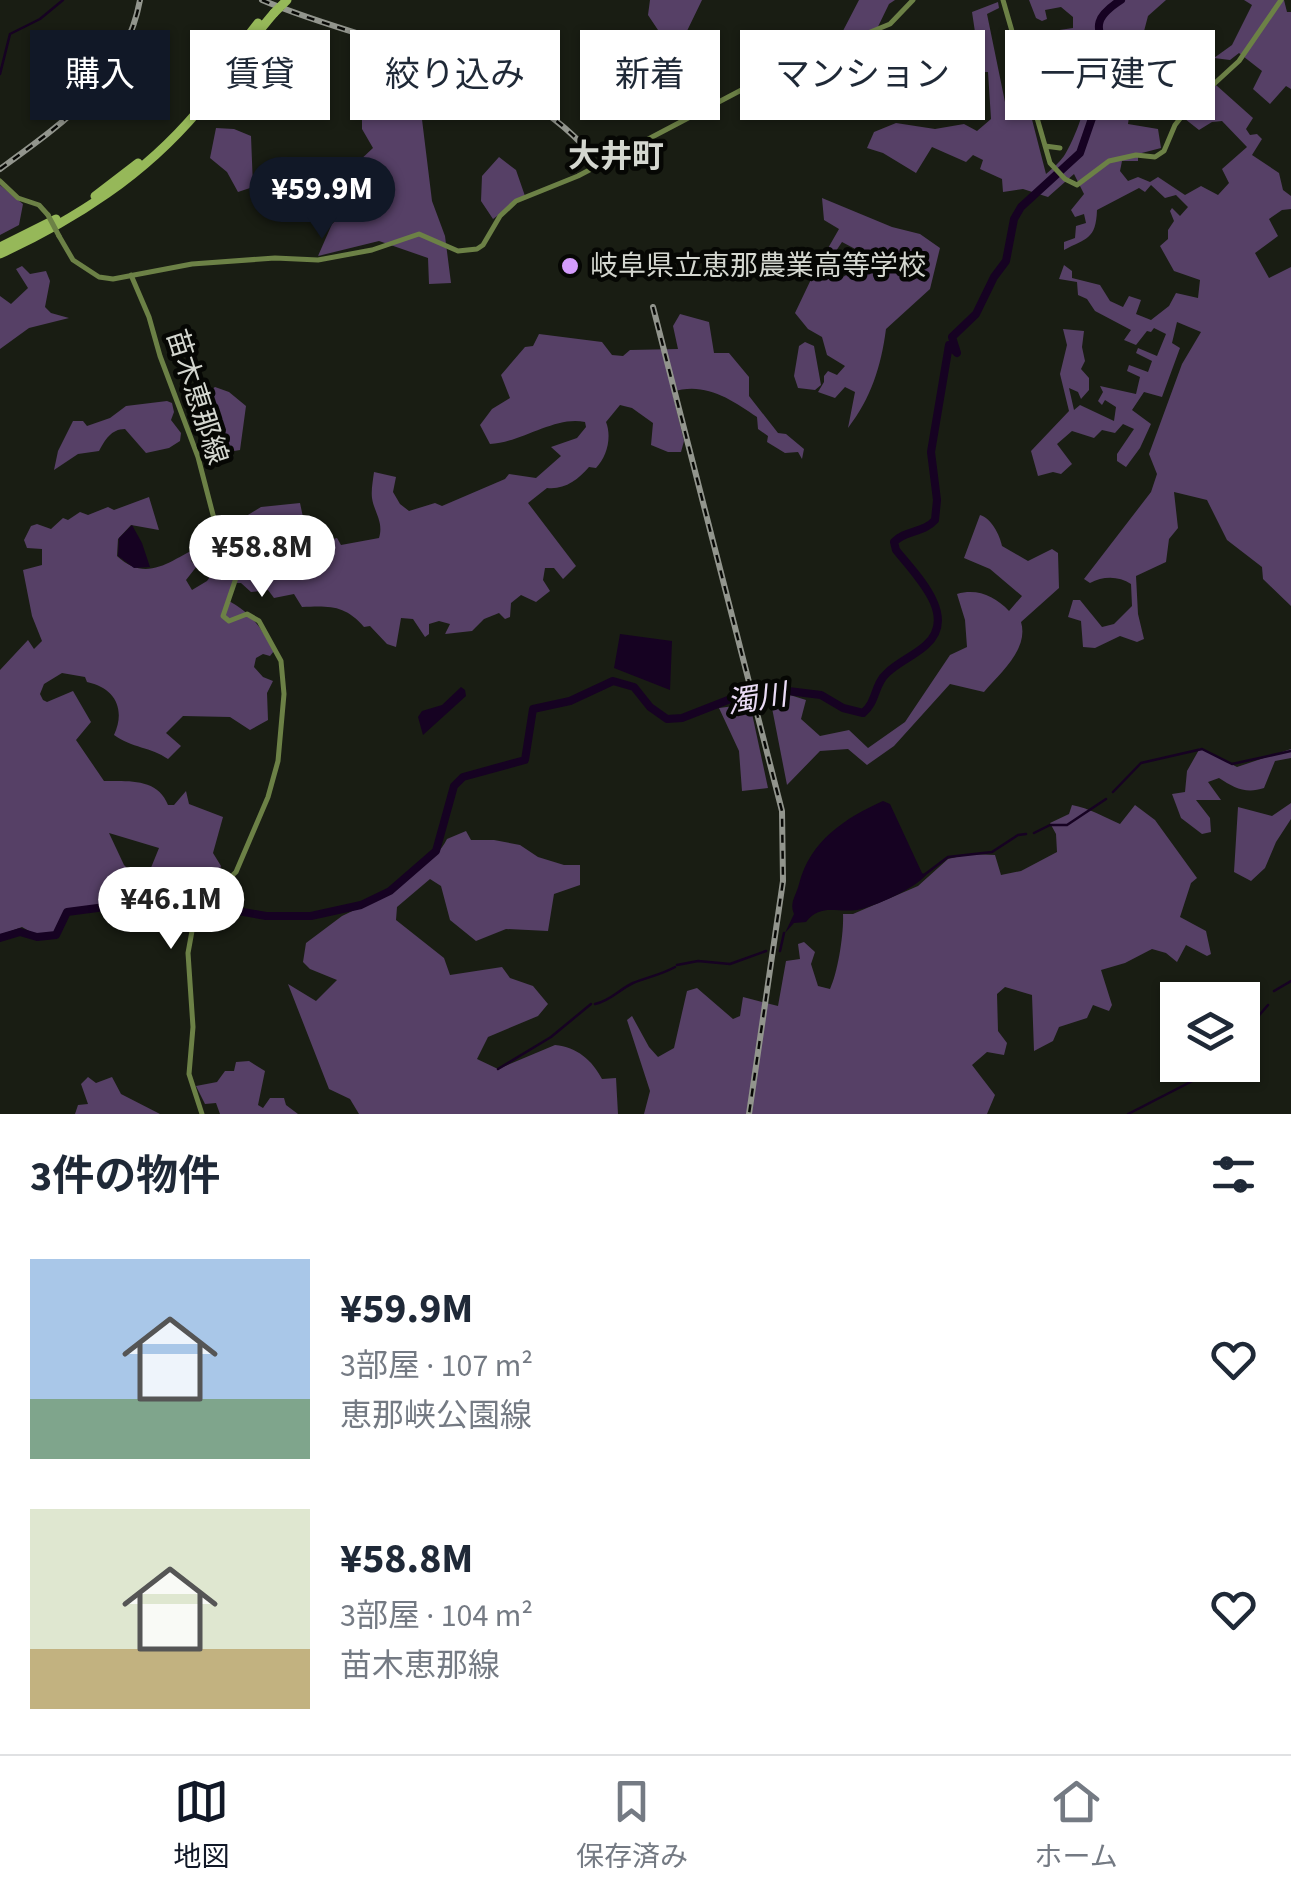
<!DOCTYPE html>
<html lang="ja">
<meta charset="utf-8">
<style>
:root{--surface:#fff;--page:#f2f2f3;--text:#1f2937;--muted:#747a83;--line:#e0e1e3;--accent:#111827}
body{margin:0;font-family:"Source Sans 3","Noto Sans JP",sans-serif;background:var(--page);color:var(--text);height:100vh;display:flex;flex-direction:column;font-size:38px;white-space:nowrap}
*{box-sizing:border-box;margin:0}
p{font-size:32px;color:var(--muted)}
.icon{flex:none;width:55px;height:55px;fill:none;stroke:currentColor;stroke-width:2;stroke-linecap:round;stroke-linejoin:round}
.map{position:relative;height:1114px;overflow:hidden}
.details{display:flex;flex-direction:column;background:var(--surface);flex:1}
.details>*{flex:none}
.banner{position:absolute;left:30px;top:30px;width:1232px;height:90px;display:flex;gap:20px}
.controls{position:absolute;left:1160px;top:982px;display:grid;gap:20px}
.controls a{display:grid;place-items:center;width:100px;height:100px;border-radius:0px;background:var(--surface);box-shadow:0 2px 8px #0004;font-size:50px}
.price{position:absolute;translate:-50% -85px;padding:0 22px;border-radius:35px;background:#fff;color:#222;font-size:32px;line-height:65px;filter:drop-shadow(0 2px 5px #0008)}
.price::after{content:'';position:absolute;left:50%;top:60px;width:30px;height:22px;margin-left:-15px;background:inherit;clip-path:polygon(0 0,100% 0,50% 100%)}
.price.active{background:var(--accent);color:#fff}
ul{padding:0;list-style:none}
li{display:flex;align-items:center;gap:30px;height:250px;padding:0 30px}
li span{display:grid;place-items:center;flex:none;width:280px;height:200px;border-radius:0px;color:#555}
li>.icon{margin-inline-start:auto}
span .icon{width:120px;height:120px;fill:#fffc;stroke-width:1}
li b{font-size:42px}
h2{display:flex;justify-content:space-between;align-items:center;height:120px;padding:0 30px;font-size:42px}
.chip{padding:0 35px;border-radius:0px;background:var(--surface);box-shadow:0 2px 8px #0004;font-size:35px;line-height:90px}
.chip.active{background:var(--accent);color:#fff}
.tabs{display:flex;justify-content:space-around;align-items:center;height:140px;border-top:2px solid var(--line);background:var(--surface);font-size:28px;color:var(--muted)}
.tabs a{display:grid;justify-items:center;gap:5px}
.tabs .active{color:var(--accent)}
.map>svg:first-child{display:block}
.forest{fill:#564066;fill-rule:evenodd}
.water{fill:#160222}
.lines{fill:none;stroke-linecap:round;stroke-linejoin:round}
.stream{stroke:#160222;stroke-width:2.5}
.river{stroke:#160222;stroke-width:8}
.secondary{stroke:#6c8146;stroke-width:5}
.motorway{stroke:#96b859;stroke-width:9}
.rail-casing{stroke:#92958d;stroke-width:6}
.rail{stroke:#060704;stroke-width:2.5;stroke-dasharray:8;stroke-linecap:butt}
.secondary-bridge{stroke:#6c8146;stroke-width:5}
.motorway-bridge{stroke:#96b859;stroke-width:9}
.poi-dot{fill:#d49cfc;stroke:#060704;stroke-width:4}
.labels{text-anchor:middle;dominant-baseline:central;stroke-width:9;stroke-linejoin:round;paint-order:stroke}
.poi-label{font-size:28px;fill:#d4d7d0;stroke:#060704;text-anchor:start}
.street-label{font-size:28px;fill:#d4d7d0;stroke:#060704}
.water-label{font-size:30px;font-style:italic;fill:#eadbf6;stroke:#060704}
.quarter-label{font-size:32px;font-weight:bold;fill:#d4d7d0;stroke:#060704}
</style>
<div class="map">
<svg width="1291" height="1114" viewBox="0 0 1291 1114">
<rect width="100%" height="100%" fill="#191d13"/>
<path class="forest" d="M650,0H702L686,33H660L648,15Z
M859,0H895L889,4L873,37L849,60L856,74L813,99L809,69L832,52Z
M1029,0H1166L1148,16L1138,54L1128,124L1158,129L1161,148L1138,154V161H1122L1120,171L1128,181L1138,177L1150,182L1158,177L1185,195L1201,186L1218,195L1229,183L1222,169L1247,147L1222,121L1212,122L1199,130L1180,115L1216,85L1253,118L1246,129L1250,135L1257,134L1262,139L1252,155L1279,173L1283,190L1291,196V209L1282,210L1269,219L1278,236L1255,253L1269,278L1291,267V606L1263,579L1262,567L1227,540L1207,500L1174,492L1178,528L1169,539L1166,562L1136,576L1138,614L1144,639L1137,642L1120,636L1095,648L1083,647L1081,621L1068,617L1073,600H1080L1102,627L1114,624L1132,606L1131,584C1119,576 1103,576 1090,583L1084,579L1151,492L1157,474L1149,454L1182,364L1201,332L1177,322L1172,343L1180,348L1162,397L1144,392L1132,410L1151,424L1140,448L1126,467L1117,461V454L1134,429L1123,424L1115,433L1102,430L1094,438L1072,431L1057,444L1072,464L1061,474L1053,472L1038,476L1031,451L1069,411L1060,374L1067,345L1063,329L1084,331L1082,347L1085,361L1081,369L1089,378V390L1081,399L1078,392L1069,388L1074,410L1080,405L1114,421L1116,407L1105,400L1102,405L1098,401L1103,392L1100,386L1136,394L1140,377L1127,371L1129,365L1148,372L1152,361L1136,353L1138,348L1157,356L1166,334L1154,328L1151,332L1147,331L1136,345L1124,340L1131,330L1095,311L1087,299L1078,295L1077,282L1059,279L1064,265L1072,271V278L1100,285L1110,301L1123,307L1129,296L1141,300L1136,314L1151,320L1169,306L1176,293L1198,298L1200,280L1174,271L1160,246L1168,239V230L1174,221L1170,211L1172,208L1180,216L1188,207L1176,195L1165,198L1151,185L1145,192L1139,188L1097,210C1096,240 1086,238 1064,250V242L1075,238L1076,226L1086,223L1084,214L1075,217L1071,210L1084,194L1074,174L1048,197L1023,189L1003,192L1002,179L980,169L983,160L973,155L966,162L932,147L916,173L883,153L867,148L874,132L896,123L935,129L964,124L977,131L991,119L988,72H981L972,12L998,2L999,8L987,14L1005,102L1028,104L1046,174C1052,169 1059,163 1064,156C1078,134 1101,71 1085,48L1064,53L1050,50L1046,32L1073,28V17L1061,7L1045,10L1047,19L1042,21L1036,18Z
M1244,0H1284L1287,12H1291V89L1286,86L1270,104L1253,89L1262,71L1239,53L1230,60L1214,58L1232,45L1252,5Z
M394,83L419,95L432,201L445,236L451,283L429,284L428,258L379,241L318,256L332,224L347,210L343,176L373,148L362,129V118L377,109L375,89Z
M216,128L234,129L251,136L253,187L238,192L227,172L210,158Z
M499,157L516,170L525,196L493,219L481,201L482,176Z
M0,185L23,204L19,225L0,235Z
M822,198L892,227L920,234L940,248L930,289L886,329C881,367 871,398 848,428L855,392L845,387L835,398L818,392L824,382V376L828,371L837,375L845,366L827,355L822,337L808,329L795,313L815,271L837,280L856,270L859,251L842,242L830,260L823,257L839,229L824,220Z
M22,266L30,274L46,271L50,281L45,307L51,313L69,318L29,328L0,349V296L11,304L28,288L16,269Z
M680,314L709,322L714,353H729L749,377V396L778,433L786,434L804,449L802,459L798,452L785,453L767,442L768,436L758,429L757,417C731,399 704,381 672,392L684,441L681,452H668L651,445L653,423L632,408L620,405L606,422C612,437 607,457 596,468L589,467C578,480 564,490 547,488L528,503L576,566L563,579L554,568H545L543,580L550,591L536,602L521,595L511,603L510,617L505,619L499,613L484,619L472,631L445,634L450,624L439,621L429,624V634L425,637L413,619L401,618L396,647L387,644L370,626L364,627C345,605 330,606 302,607L294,594L274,598L268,590L251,592L241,583H234L227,600C251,612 262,629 274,651L270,656L263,654L256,658L254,667L263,677L273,681L267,693L268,720L250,730L230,717L183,716L166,733L181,746L168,759C151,747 132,748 114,735C126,709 115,688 87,682L85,677L62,673L44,684L40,694L43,700L47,702L73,691L91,722L76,740L104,781C128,781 158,778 168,805H174L186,791L189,804L223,817L213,853L221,866L216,885L202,899L192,898L164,910L102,904L65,910L54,934L38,936L22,927L0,935V670L28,640L34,649L42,641L32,616L23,570L42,565V549L27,548L24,540L31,526L37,524L51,529L63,518L68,520L80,512L88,515L108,507L114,510L149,497L159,530L131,525L118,539L117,556C147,584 171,560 202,545L191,561L197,566L186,580L192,590L207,581L232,547L227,540L242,530L243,518L261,507L300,503L307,536L321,542L337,538L341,545L379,538C384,522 374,512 372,498C371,490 373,480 374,472L396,477L393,492L400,504L409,511L435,503L442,506L505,479L509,474L536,478L561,456L551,447L577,438L586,427L585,422C556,415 520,443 490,444L480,425L492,409L510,398L501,375L525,347L533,346L539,334L602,342L612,355L623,356L630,350L678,349L673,326ZM109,833L159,848L144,885L124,865Z
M805,342L814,346L821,385L815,390L798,388L794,376L799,346Z
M215,387L229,392L246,406L240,450L221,453L213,436H200L201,397Z
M167,401L172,403L174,412L171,420L181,433L180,441L169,448L146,453L125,429C111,429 105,440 99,451L78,454L54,470L58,451L73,421H83L87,426L110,418L126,406Z
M980,515C991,518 1000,535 1002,546L1028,561L1052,549L1058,553L1059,588L1021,622C1029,649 1001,672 984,692L950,684L894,746L867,765L848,749L820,751L787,785L772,708L790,695L806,700L801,719L820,736L849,730L868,748L905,722L950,655L967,647L965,620L957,594C977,588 995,596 1009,611L1022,596L990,569L964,558Z
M750,704L768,788L742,791L739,751L719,708Z
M1200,748L1237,767L1291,749V758L1275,761L1264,788C1246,794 1234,788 1219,778L1208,782L1221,800H1196L1210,818L1211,832L1202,834L1181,818L1172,794L1185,792L1187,771Z
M1291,803V819L1276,842L1265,868L1251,881L1234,872L1238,807L1272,816Z
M1072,805C1089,808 1104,817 1120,824L1135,805L1155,820L1197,878L1191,883L1180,917L1206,931L1211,954L1207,956L1186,945L1177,962L1166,953L1152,949L1125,963L1101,970L1112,1005L1109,1011L1093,1005L1087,1018L1059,1027L1053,1041L1034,1051L1032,995L1005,987L997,994L998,1031L1007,1043L1004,1055L987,1052L972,1065L995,1095L987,1114H644L650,1091L627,1020L632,1016L649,1047L658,1057L674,1048L687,991L697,988L733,1019L740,1016L743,997L778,1006L786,961L800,959L798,944L804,942L815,952L811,964L818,986L830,989C838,972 844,933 843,914H853L918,886L948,859L969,854L995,855L1001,875L1021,871L1057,852L1056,834L1050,823L1069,814Z
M466,831L471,840H494L520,845L538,857L564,865H580V885L554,894L548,931L506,929L476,941L450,920L441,886L430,879L397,907L396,920L444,958L450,975L502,967L510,978L533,986L548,1004L538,1016L488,1037L477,1059L498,1069L555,1045C577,1047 592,1060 602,1079L616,1078L618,1114H359L350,1099L329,1089L288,984L316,1001L337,980L310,969L303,962L306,943L342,916L394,891L395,883C416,869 435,862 447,839Z
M249,1061L265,1071L258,1105L263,1108L270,1098H284L286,1105L298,1114H220L216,1103L205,1104L196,1086L217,1082L225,1071H234L236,1062Z
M88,1077L96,1083L112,1077L121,1094L160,1114H75L78,1105L88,1104L81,1084Z"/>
<path class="water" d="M132,525L142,543L150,567L134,568L118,556L119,538Z
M620,634L672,641L670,690L614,668Z
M461,687L465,690L466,696L423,735L418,717L422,711L442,705Z
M883,801L890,804L922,873L926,875C916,888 874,907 857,910C836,913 821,903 806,922L794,923L785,933L794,914C789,903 796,896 799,884C810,841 845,818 883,801Z"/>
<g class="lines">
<path class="stream" d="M0,74L10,34L40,19L63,0
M1113,792L1141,763L1202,749L1232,764L1291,751
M1034,833L1050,825H1067L1106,799
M924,875L948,857L992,852L1018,835L1026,834
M780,951L784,933
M677,965L698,961L730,964L766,951
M1274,991L1291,981
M595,1004C610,1001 620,989 633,983C647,977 661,975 675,967
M1242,1035L1268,1005
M498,1069L551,1037L591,1004
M1128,1114L1204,1075L1214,1065"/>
<path class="river" d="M0,938L20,932L37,937L56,935L67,912L128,904L165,923L227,909L266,916H311L361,905L390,891L436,851L454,786L463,777L525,760L533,709L570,701L613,681L634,687L650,707L667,719L682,718L746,693L780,690L821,695L843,708L863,713C877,702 874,684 887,673C898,662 914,656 926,645C959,616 915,574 896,550L894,542C905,530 924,533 935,520L937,500L931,452L949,345L957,353L952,337L976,314L994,277L1006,261L1014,219L1021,207L1080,153L1109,69C1107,33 1081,26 1121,0"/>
<path class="secondary" d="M1003,0L1050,163L1065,179L1077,185L1109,161L1136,155L1155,157L1164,151L1175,125L1190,106L1239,61L1281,0
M1045,146L1060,148
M0,181L18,198L39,205L48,215
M59,236L73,260L99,277L113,279L192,264L275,258L318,260L372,250L419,234L458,251L477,249L483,245L500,216L516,201L578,176L785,67L890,24L913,0
M131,275L149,317L160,356L198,457L218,534L232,550L237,564L236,578L223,616L229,621L247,614L259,621L281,661L284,694L278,761L268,797L236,872L202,903L192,931L188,953L193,1027L189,1074L202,1114"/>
<path class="motorway" d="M237,50L258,23
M95,196L138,163
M0,247L56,219
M0,254C76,219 144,175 198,111C225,79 247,44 274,13"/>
<g class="rail-casing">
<path id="rail" d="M262,0C372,47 509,59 591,154
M0,169C62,124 125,81 140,0
M653,307L782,811L783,881L749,1114"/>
</g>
<use href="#rail" class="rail"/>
<path class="secondary-bridge" d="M48,215L59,236"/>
<path class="motorway-bridge" d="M274,13L287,0"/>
</g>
<circle class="poi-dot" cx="570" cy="266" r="10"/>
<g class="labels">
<g class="poi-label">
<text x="590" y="266">岐阜県立恵那農業高等学校</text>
</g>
<g class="street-label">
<text transform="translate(197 397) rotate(72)">苗木恵那線</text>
</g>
<g class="water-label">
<text transform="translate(757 699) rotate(-9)">濁川</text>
</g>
<g class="quarter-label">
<text x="616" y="157">大井町</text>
</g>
</g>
</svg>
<div class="controls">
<a><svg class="icon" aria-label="layers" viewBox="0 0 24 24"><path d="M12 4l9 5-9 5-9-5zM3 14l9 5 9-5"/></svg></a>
</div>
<b class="price active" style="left:322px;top:242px">¥59.9M</b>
<b class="price" style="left:262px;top:600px">¥58.8M</b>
<b class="price" style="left:171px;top:952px">¥46.1M</b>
<div class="banner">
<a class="chip active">購入</a>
<a class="chip">賃貸</a>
<a class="chip">絞り込み</a>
<a class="chip">新着</a>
<a class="chip">マンション</a>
<a class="chip">一戸建て</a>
</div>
</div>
<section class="details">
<h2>3件の物件<svg class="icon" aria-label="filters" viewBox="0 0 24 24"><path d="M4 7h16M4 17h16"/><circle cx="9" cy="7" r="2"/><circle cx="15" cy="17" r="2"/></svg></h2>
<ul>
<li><span style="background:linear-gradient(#a9c7e8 70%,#7fa58c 0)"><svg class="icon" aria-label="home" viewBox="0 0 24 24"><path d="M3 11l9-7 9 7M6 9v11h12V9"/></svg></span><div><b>¥59.9M</b><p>3部屋 · 107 m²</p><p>恵那峡公園線</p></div><svg class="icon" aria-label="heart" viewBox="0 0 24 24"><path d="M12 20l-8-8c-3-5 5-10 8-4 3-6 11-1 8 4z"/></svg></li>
<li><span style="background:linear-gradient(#dfe7d0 70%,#c2b280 0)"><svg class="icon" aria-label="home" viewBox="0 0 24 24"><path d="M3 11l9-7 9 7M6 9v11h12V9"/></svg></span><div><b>¥58.8M</b><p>3部屋 · 104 m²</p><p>苗木恵那線</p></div><svg class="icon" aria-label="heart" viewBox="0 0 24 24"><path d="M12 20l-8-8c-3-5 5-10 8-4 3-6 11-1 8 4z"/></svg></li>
</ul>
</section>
<nav class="tabs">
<a class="active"><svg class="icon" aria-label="map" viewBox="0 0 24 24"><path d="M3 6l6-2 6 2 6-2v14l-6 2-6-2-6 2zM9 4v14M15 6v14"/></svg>地図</a>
<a><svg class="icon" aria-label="saved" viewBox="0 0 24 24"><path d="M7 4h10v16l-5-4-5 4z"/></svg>保存済み</a>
<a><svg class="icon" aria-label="home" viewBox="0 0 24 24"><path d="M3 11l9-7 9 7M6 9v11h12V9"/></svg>ホーム</a>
</nav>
